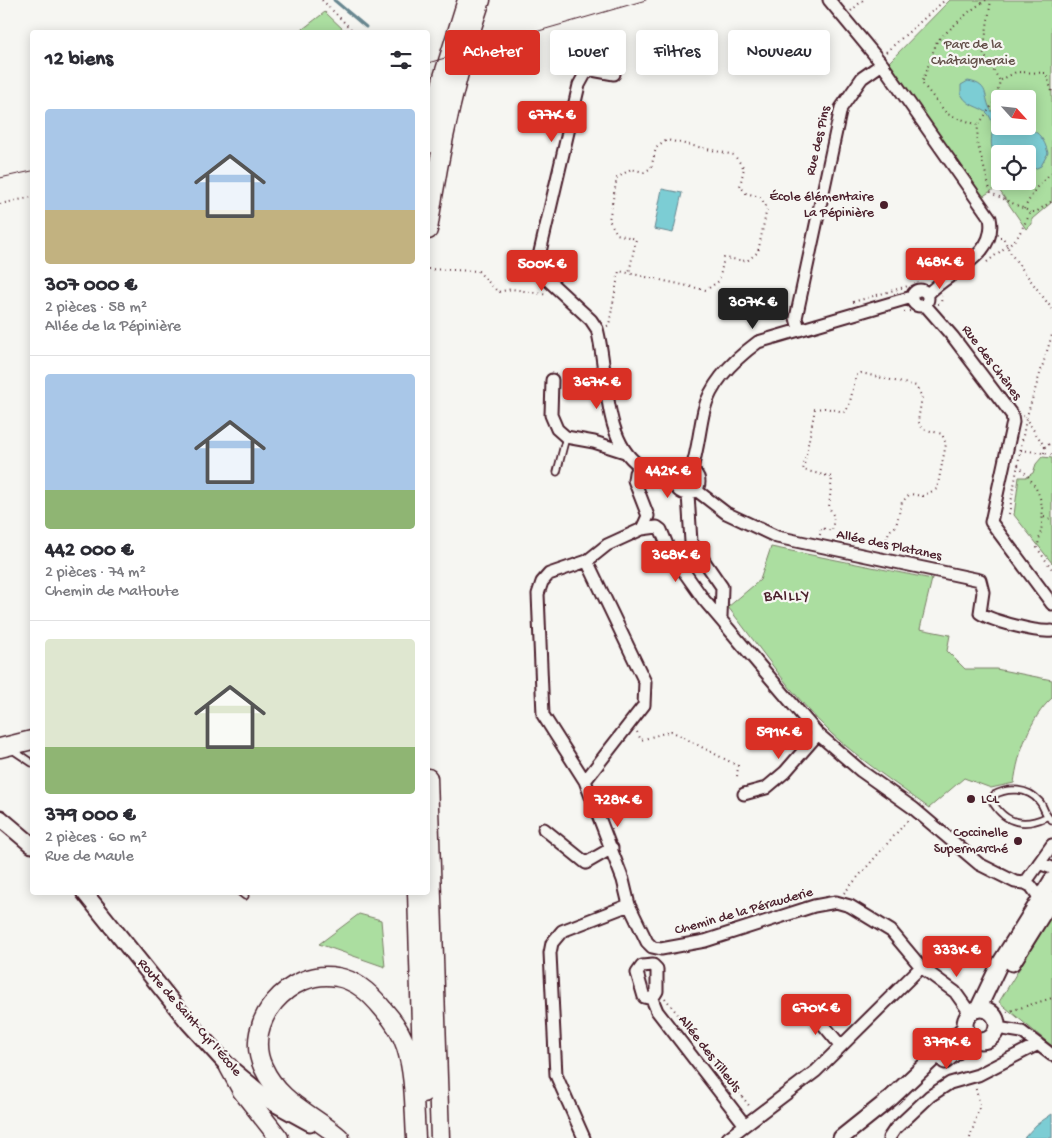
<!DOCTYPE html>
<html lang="fr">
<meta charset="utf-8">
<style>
:root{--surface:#fff;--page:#f2f2f3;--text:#2b2b33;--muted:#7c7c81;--line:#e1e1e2;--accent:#d93025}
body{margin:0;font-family:"Gochi Hand",sans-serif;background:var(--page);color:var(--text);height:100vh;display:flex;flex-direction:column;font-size:19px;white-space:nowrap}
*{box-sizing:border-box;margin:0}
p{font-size:16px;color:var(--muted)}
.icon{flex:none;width:28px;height:28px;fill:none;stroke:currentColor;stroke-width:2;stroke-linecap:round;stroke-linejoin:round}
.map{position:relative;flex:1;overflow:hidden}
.sheet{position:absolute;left:30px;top:30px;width:400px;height:865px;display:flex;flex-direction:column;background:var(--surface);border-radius:5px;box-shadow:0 2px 12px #0003}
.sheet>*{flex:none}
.banner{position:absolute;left:445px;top:30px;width:475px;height:45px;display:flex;gap:10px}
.needle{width:32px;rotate:117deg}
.fabs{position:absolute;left:991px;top:90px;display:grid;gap:10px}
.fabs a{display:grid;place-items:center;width:45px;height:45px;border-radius:5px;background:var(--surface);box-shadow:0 2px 12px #0003;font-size:25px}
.price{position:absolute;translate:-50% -42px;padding:0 11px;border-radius:5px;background:var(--accent);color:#fff;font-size:16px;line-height:32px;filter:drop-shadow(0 1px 2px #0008)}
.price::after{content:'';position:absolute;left:50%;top:30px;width:15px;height:11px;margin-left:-8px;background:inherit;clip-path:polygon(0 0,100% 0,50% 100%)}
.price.on{background:#222;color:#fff}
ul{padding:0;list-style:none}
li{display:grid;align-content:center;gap:10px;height:265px;padding:0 15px}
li+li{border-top:1px solid var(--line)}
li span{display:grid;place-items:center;height:155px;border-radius:5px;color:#555}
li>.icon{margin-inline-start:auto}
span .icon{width:90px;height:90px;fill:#fffc;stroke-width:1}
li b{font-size:21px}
h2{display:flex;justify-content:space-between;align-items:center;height:60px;padding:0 15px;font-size:21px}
.pill{padding:0 18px;border-radius:5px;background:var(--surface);box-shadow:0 2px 12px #0003;font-size:18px;line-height:45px}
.pill.on{background:var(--accent);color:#fff}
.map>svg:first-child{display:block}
.green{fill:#abdea0;stroke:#7a7e66;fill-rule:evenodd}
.water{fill:#7ccdd4;stroke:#688790}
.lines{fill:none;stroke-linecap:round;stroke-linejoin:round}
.stream{stroke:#688790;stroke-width:3}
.lane-casing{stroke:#4a1f2b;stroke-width:9}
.street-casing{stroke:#4a1f2b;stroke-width:15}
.secondary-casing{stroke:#4a1f2b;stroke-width:19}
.primary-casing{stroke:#4a1f2b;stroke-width:21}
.path{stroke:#4a1f2b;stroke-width:2;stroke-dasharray:1 4;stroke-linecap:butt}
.lane{stroke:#f6f6f2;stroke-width:5.5}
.street{stroke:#f6f6f2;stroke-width:11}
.secondary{stroke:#f6f6f2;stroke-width:15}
.primary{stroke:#f6f6f2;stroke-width:18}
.tram{stroke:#4a1f2b;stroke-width:1}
.poi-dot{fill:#4a1f2b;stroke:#f6f6f2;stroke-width:2}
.labels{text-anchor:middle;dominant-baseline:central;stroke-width:4.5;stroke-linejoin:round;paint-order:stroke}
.park-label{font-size:14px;fill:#624f48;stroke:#f6f6f2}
.street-label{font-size:14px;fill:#4a1f2b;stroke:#f6f6f2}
.poi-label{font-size:14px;fill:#4a1f2b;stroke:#f6f6f2;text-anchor:end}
.quarter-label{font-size:16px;letter-spacing:1px;fill:#4a1f2b;stroke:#f6f6f2}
</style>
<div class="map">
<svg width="1052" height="1138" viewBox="0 0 1052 1138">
<rect width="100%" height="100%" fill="#f6f6f2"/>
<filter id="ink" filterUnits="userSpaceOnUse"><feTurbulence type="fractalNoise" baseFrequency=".02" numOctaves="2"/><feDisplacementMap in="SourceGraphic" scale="10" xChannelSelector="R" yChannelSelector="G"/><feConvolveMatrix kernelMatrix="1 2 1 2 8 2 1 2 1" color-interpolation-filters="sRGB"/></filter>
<g filter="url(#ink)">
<path class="green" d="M950,0H1052V202L1032,219V224L1026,229L997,187L982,197L889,62ZM1000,99H1028V126H1000ZM1000,154H1028V181H1000Z
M325,12L346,32H299Z
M1042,457L1052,458V563L1014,515L1019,477H1026L1033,473L1036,464Z
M771,547L932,579L920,629L950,635L947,651L965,669H996L1052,680V698C1030,718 1018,753 1014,783L991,788L964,778L929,808C896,784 862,761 832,734C793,697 761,649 728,607L760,580Z
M359,914L381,920L385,967L319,944Z
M1052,915V1046L999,1002Z"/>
<path class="water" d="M968,81C993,85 981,100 994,114H1000V126C1023,126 1041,125 1048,153L1041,166L1028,172V154H1000V161C984,145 996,134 991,119C986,105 969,110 961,94V85Z
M662,189L682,193L673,233L654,229Z
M1052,1114V1138H1024L1036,1125Z"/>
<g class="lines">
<path class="stream" d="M334,0L366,27"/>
<g class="lane-casing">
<path id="lane" d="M557,472L566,437
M11,749L32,763
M1046,817C1025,827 1006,824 993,803L994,795C1008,787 1028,788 1039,801C1045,807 1044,816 1052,820
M240,892L245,896"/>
</g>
<g class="street-casing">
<path id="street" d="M829,0L882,64L990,218C998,256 949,271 928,294
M614,74L592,70L585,74L579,85L536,269L591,320L597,329C608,368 602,440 639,465C649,472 663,475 675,480
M912 298a8 8 0 1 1 16 0a8 8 0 1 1-16 0Z
M925,305L953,337L1012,415L1013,422L991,522L1052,604
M799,329L796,318L841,108L862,78L882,64
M552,380L551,415L557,429L566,437L594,442L625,452
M639,466L635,473L634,480L648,516L642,529
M675 482a12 12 0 1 1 24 0a12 12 0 1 1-24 0Z
M691,471C698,451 699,431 704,410C711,382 735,359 758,342L912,297
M696,490L726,513L777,537L980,580L983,592L980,613C992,621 1038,633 1052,631
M688,494L691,542L722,587L721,617
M585,781L644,705L645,682L587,561
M744,794L766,788L785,772L818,734
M544,829L586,863L612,848
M1039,863L1052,868
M1025,883L1052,845
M629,905L647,942L652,947L661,949L705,941L814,906L836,902L850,906L891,931L921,967L955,992L970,1013
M652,999L644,997L637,973L642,966L653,965L657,969V991L652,999L657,1011L745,1125
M810,1009L841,1046
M997,1028L1022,1032L1052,1055
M584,1138L556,1075L550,953L552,943L562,931L629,905L623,880L585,781L543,715L538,594L542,582L549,574L587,561L607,545L642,529L657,527L661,530L670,552L704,600L818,734L861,771L913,808L979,864L1015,882L1025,883L1031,886L1044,904
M728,1138L816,1071L921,967
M889,1138L895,1129L930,1096L950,1083L978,1075L1038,1044"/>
</g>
<g class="secondary-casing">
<path id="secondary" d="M0,818L32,845
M84,892L189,1023L229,1067L270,1101L310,1123
M1012,963L1052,899
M965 1025a16 16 0 1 1 32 0a16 16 0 1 1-32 0Z
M978,1009L999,965L1052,880
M945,1061L962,1047L975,1041
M841,1138L891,1098L965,1028"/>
</g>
<g class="primary-casing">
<path id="primary" d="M428,144L443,77L467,0
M428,230C439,152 455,75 481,0
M0,748L32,740
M428,778L440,1138
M417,892L423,1093
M229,1067L242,1091L279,1138
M340,1138C312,1113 280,1104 263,1067C242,1022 290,968 337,977C356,980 371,994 383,1009C392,1019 402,1034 406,1047C415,1076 414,1108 416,1138"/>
</g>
<path class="path" d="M322,0L354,32
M986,0L970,11L937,41L922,83L947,114L978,125L977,142L991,193L1031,212
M851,11L863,0
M886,52L945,0
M1001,80L1016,72L1046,73L1052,92
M979,124L995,101L1000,81L983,53L991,0
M0,204L32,197
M1024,209L1036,188L1052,172
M1000,237H1003L1011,254L1052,309
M987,262L1017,238L1031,212H1036L1052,201
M428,269L478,271L498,292L512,289L548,295
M853,302L908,286
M938,304L941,303L942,296
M904,312L917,310
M607,326L609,325L619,271L706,290L719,281L724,258L747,261L758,252L767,208L760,197L746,193L740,186L744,168L734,155L667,140L656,148L651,168L644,172L631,169L617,178L609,220L617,234L636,239L629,273
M1045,447L1026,419L1052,335
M1021,450L1050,454L1052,456
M1044,453L1045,447L1052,442
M1018,465C1045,493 1047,511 1037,548L1052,569
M1009,514L1026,419L1023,416
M1044,517L1050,519L1052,517
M820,535L821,528L832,531L834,517L829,507L832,477L803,470L815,409L825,408L845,412L849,406L856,376L861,373L916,386L922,397L918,421L923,429L942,434L946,444L937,489L922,496L910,494L902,502L896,526L889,531L885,545L897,548L896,552
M637,732L641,740L671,731L738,766L737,777
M844,893L908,820
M665,998L751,1108
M1007,1012L1052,998
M970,1138L980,1105L975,1086"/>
<use href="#lane" class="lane"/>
<use href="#street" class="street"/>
<use href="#secondary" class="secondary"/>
<use href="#primary" class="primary"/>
<path class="tram" d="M428,63L646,0
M0,178L32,171"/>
</g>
</g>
<g class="poi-dot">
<circle cx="884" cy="205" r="5"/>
<circle cx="971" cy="799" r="5"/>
<circle cx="1018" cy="841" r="5"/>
</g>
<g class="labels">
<g class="park-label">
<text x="973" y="45">Parc de la<tspan x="973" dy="16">Châtaigneraie</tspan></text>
</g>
<g class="street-label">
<text transform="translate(819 141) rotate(-77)">Rue des Pins</text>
<text transform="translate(991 363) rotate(53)">Rue des Chênes</text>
<text transform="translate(889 546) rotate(12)">Allée des Platanes</text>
<text transform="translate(744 912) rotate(-16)">Chemin de la Pérauderie</text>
<text transform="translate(189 1018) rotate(49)">Route de Saint-Cyr l'École</text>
<text transform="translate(709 1054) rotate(52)">Allée des Tilleuls</text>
</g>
<g class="poi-label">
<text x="874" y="197">École élémentaire<tspan x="874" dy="16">La Pépinière</tspan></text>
<text x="981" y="799" text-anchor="start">LCL</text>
<text x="1008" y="833">Coccinelle<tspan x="1008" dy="16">Supermarché</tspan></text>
</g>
<g class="quarter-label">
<text x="787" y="597">BAILLY</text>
</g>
</g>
</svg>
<div class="fabs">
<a><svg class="needle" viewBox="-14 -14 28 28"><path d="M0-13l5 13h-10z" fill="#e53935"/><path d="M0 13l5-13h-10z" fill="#7c7c81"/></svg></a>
<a><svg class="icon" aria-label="locate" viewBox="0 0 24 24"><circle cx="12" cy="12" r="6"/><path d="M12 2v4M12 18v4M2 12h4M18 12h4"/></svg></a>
</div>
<b class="price" style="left:552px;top:143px">677K €</b>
<b class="price" style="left:940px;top:290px">468K €</b>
<b class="price" style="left:542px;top:292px">500K €</b>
<b class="price on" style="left:753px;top:330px">307K €</b>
<b class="price" style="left:597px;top:410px">367K €</b>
<b class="price" style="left:668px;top:499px">442K €</b>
<b class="price" style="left:676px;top:583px">368K €</b>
<b class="price" style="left:779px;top:760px">591K €</b>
<b class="price" style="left:618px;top:828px">728K €</b>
<b class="price" style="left:957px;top:978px">333K €</b>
<b class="price" style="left:816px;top:1036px">670K €</b>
<b class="price" style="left:947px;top:1070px">379K €</b>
<div class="banner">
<a class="pill on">Acheter</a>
<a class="pill">Louer</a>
<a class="pill">Filtres</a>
<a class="pill">Nouveau</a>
</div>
<section class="sheet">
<h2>12 biens<svg class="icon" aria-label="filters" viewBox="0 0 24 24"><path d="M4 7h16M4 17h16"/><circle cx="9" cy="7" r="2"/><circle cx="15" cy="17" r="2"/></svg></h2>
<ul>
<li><span style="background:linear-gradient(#a9c7e8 65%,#c2b280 0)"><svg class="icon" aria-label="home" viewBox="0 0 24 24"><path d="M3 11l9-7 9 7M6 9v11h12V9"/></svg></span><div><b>307 000 €</b><p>2 pièces · 58 m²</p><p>Allée de la Pépinière</p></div></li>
<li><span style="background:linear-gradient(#a9c7e8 75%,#8fb573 0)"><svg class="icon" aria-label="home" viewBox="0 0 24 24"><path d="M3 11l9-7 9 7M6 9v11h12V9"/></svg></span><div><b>442 000 €</b><p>2 pièces · 74 m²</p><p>Chemin de Maltoute</p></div></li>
<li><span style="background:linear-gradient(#dfe7d0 70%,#8fb573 0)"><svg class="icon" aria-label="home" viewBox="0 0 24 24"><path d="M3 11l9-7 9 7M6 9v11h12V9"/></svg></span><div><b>379 000 €</b><p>2 pièces · 60 m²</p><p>Rue de Maule</p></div></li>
</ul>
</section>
</div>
